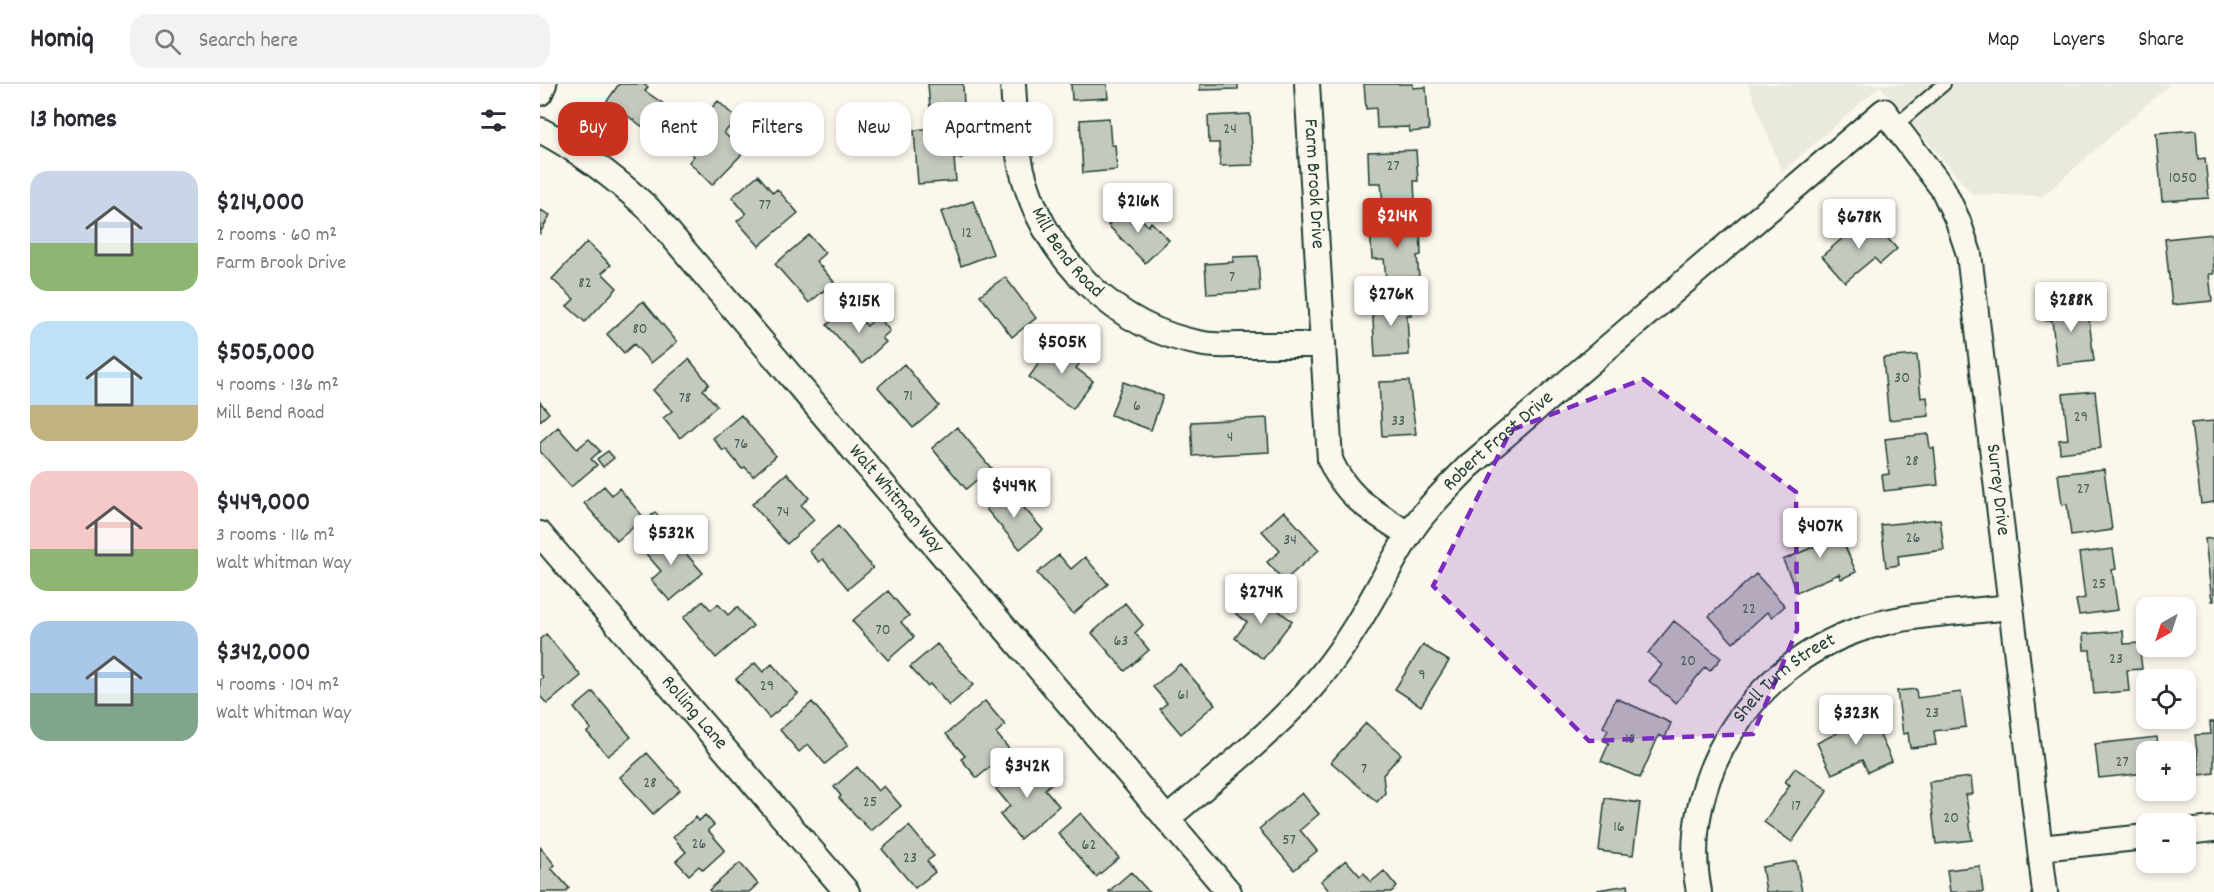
<!DOCTYPE html>
<meta charset="utf-8">
<style>
:root{--surface:#fff;--page:#f2f2f3;--text:#2b2b33;--muted:#7c7c81;--line:#e1e1e2;--accent:#c8321e}
body{margin:0;font-family:Dekko,sans-serif;background:var(--page);color:var(--text);height:100vh;display:flex;flex-direction:column;font-size:22px;white-space:nowrap}
*{box-sizing:border-box;margin:0}
p{font-size:20px;color:var(--muted)}
.icon{flex:none;width:33px;height:33px;fill:none;stroke:currentColor;stroke-width:2;stroke-linecap:round;stroke-linejoin:round}
.map{position:relative;flex:1;overflow:hidden}
.panel{display:flex;flex-direction:column;background:var(--surface);width:540px}
.panel>*{flex:none}
.top-card{position:absolute;left:18px;top:18px;width:570px;height:54px;display:flex;gap:12px}
.needle{width:39px;rotate:219deg}
.buttons{position:absolute;left:1596px;top:513px;display:grid;gap:12px}
.buttons a{display:grid;place-items:center;width:60px;height:60px;border-radius:12px;background:var(--surface);box-shadow:0 3px 9px #0003;font-size:30px}
.price{position:absolute;translate:-50% -51px;padding:0 14px;border-radius:6px;background:#fff;color:#222;font-size:20px;line-height:39px;filter:drop-shadow(0 2px 3px #0008)}
.price::after{content:'';position:absolute;left:50%;top:36px;width:18px;height:14px;margin-left:-9px;background:inherit;clip-path:polygon(0 0,100% 0,50% 100%)}
.price.selected{background:var(--accent);color:#fff}
ul{padding:0;list-style:none}
li{display:flex;align-items:center;gap:18px;height:150px;padding:0 30px}
li span{display:grid;place-items:center;flex:none;width:168px;height:120px;border-radius:18px;color:#555}
li>.icon{margin-inline-start:auto}
span .icon{width:72px;height:72px;fill:#fffc;stroke-width:1}
li b{font-size:26px}
h2{display:flex;justify-content:space-between;align-items:center;height:72px;padding:0 30px;font-size:26px}
.chip{padding:0 21px;border-radius:18px;background:var(--surface);box-shadow:0 3px 9px #0003;font-size:21px;line-height:54px}
.chip.selected{background:var(--accent);color:#fff}
header{display:flex;align-items:center;gap:36px;box-sizing:border-box;height:84px;padding:0 30px;background:var(--surface);border-bottom:2px solid var(--line)}
header strong{font-size:28px}
nav{display:flex;gap:33px;margin-inline-start:auto;font-size:21px}
.search{width:420px;height:54px;background:var(--page);display:flex;align-items:center;gap:15px;box-sizing:border-box;padding:0 21px;border-radius:18px;color:var(--muted);font-size:22px}
main{display:flex;flex:1;min-height:0}
.map>svg:first-child{display:block}
.built{fill:#eae9de}
.building{fill:#c4c9be;stroke:#1f3d34;stroke-width:1.5}
.lines{fill:none;stroke-linecap:round;stroke-linejoin:round}
.lane-casing{stroke:#1f3d34;stroke-width:16}
.street-casing{stroke:#1f3d34;stroke-width:28}
.lane{stroke:#fbf7ec;stroke-width:12}
.street{stroke:#fbf7ec;stroke-width:24}
.marked{fill:#7b2cbf;fill-opacity:0.2;stroke:#7b2cbf;stroke-width:4.5;stroke-dasharray:12 8;stroke-linejoin:round}
.labels{text-anchor:middle;dominant-baseline:central;stroke-width:6;stroke-linejoin:round;paint-order:stroke}
.number-label{font-size:16px;fill:#486056}
.street-label{font-size:20px;fill:#1f3d34;stroke:#fbf7ec}
</style>
<header>
<strong>Homiq</strong>
<div class="search"><svg class="icon" aria-label="search" viewBox="0 0 24 24"><circle cx="10" cy="10" r="6"/><path d="M15 15l6 6"/></svg>Search here</div>
<nav><a>Map</a><a>Layers</a><a>Share</a></nav>
</header>
<main>
<section class="panel">
<h2>13 homes<svg class="icon" aria-label="filters" viewBox="0 0 24 24"><path d="M4 7h16M4 17h16"/><circle cx="9" cy="7" r="2"/><circle cx="15" cy="17" r="2"/></svg></h2>
<ul>
<li><span style="background:linear-gradient(#c9d6e8 60%,#8fb573 0)"><svg class="icon" aria-label="home" viewBox="0 0 24 24"><path d="M3 11l9-7 9 7M6 9v11h12V9"/></svg></span><div><b>$214,000</b><p>2 rooms · 60 m²</p><p>Farm Brook Drive</p></div></li>
<li><span style="background:linear-gradient(#bfe0f5 70%,#c2b280 0)"><svg class="icon" aria-label="home" viewBox="0 0 24 24"><path d="M3 11l9-7 9 7M6 9v11h12V9"/></svg></span><div><b>$505,000</b><p>4 rooms · 136 m²</p><p>Mill Bend Road</p></div></li>
<li><span style="background:linear-gradient(#f6c9c9 65%,#8fb573 0)"><svg class="icon" aria-label="home" viewBox="0 0 24 24"><path d="M3 11l9-7 9 7M6 9v11h12V9"/></svg></span><div><b>$449,000</b><p>3 rooms · 116 m²</p><p>Walt Whitman Way</p></div></li>
<li><span style="background:linear-gradient(#a9c7e8 60%,#7fa58c 0)"><svg class="icon" aria-label="home" viewBox="0 0 24 24"><path d="M3 11l9-7 9 7M6 9v11h12V9"/></svg></span><div><b>$342,000</b><p>4 rooms · 104 m²</p><p>Walt Whitman Way</p></div></li>
</ul>
</section>
<div class="map">
<svg width="1674" height="808" viewBox="0 0 1674 808">
<rect width="100%" height="100%" fill="#fbf7ec"/>
<filter id="ink" filterUnits="userSpaceOnUse"><feTurbulence type="fractalNoise" baseFrequency=".0167" numOctaves="2"/><feDisplacementMap in="SourceGraphic" scale="12" xChannelSelector="R" yChannelSelector="G"/><feConvolveMatrix kernelMatrix="1 2 1 2 8 2 1 2 1" color-interpolation-filters="sRGB"/></filter>
<g filter="url(#ink)">
<path class="built" d="M1208,0H1630L1503,112L1432,110L1340,2L1242,88Z"/>
<path class="building" d="M79,0H103L108,3L105,7L128,23L110,48L67,17Z
M388,0H423L424,22L390,24Z
M531,0H567L568,14L532,16Z
M660,0H698V5L660,6Z
M824,0H873V4L886,3L889,46L870,48L869,43L837,44L836,24L826,25Z
M178,17L197,35L184,49L204,68L172,101L149,78L154,72L139,58Z
M710,30L713,81L680,82L679,59H669L668,32Z
M569,34L571,61H575L577,86L543,89L540,36Z
M420,42L422,74L414,75L416,97L378,100L374,46Z
M1656,46L1658,75L1665,74L1669,114L1622,117L1616,49Z
M876,66L878,97H874L875,118L843,120L841,99H829L828,68Z
M218,91L233,109L237,105L258,129L219,162L197,137L206,130L192,113Z
M433,117L453,170L421,182L401,128Z
M589,122L608,142L611,138L629,156L605,179L568,141Z
M0,126L10,131L0,149Z
M1328,132L1357,165L1340,180L1334,174L1305,198L1282,172Z
M880,140L881,171L877,172L879,193L846,195L844,175H832L830,143Z
M1672,150L1674,190H1669L1672,217L1632,221L1625,155Z
M269,151L285,169L276,177L294,198L269,219L235,180Z
M47,158L71,181L62,189L77,204L45,238L27,222L34,215L12,195Z
M718,172L720,207L667,210L665,180L693,178V173Z
M465,193L496,234L472,253L440,211Z
M869,215L871,231H867L869,271L835,273L832,217Z
M103,217L137,258L111,279L94,260L84,269L67,250Z
M1547,218L1554,277L1517,281L1512,236L1506,237L1504,223Z
M309,222L327,242L338,232L350,247L342,254L346,258L322,280L287,241Z
M516,255L543,275L536,284L553,297L533,325L489,293Z
M1377,271L1381,314L1387,313L1389,332L1349,336L1343,274Z
M149,275L169,300L163,306L177,322L140,354L123,334L132,327L113,306Z
M364,280L399,322L373,344L338,303Z
M869,297L876,350L842,352L839,298Z
M583,298L623,312L611,346L571,331Z
M1555,307L1561,364L1520,369L1519,356L1528,355L1523,310Z
M0,318L9,329L0,337Z
M201,331L236,372L213,392L205,383L202,385L186,365L183,367L173,354Z
M727,334L729,368L653,372L651,338Z
M1674,337V418L1661,420L1651,339Z
M18,343L37,365L49,355L60,367L51,375L57,381L31,403L0,367V359Z
M417,343L451,384L426,405L392,364Z
M1388,350L1390,364H1394L1398,401L1344,407L1342,391L1349,390L1345,355Z
M68,367L74,374L63,383L57,375Z
M1564,385L1572,446L1531,452L1527,420L1522,421L1518,390Z
M247,389L269,414L261,421L274,436L247,460L212,420Z
M64,402L72,411L79,404L104,434L77,457L44,419Z
M468,405L503,446L480,465L446,425Z
M744,427L779,466L744,497L727,478L740,467L722,447Z
M115,428L121,435L111,443L106,437Z
M1400,435L1404,466L1358,472L1359,481L1346,483L1341,441Z
M1294,436L1316,488L1301,495L1299,490L1257,508L1243,476L1275,462L1268,447Z
M298,442L333,484L308,505L283,475L279,478L269,467Z
M125,446L163,489L130,517L111,496L121,487L102,465Z
M1674,454V517H1672L1665,455Z
M1573,465L1576,485L1572,486L1578,526L1539,531L1536,516L1545,514L1539,469Z
M519,471L531,485L545,473L568,500L533,530L497,489Z
M1216,490L1245,522L1232,533L1227,528L1193,559L1169,532Z
M348,507L369,532L361,538L374,553L348,576L312,537Z
M714,508L752,537L723,575L695,554L707,538L696,530Z
M163,517L171,526L178,520L188,531L197,523L213,542L176,574L143,534Z
M585,519L603,541L595,549L609,566L585,587L552,549Z
M1134,537L1181,574L1170,587L1165,583L1136,619L1109,597L1122,581L1108,569Z
M1583,547L1584,560L1599,559L1602,585L1587,586L1589,607L1554,610L1550,566H1544L1543,550Z
M6,550L41,592L7,620L0,612V596L3,593L0,589V555Z
M397,560L433,601L409,622L390,600L387,602L370,583Z
M883,561L909,577L881,622L855,605Z
M215,579L223,588L232,580L258,610L229,634L196,595Z
M640,580L675,620L641,650L620,625L627,619L613,603Z
M1376,605L1377,614L1421,608L1426,643L1394,647L1396,661L1370,664L1368,649L1363,650L1357,607Z
M53,608L91,653L68,672L47,648L51,645L34,624Z
M1076,614L1131,639L1125,654L1119,651L1100,694L1061,677L1069,659L1063,656L1068,646L1063,643Z
M445,617L465,641L456,649L470,666L437,694L421,675L425,672L406,650Z
M272,618L308,661L285,680L268,660L259,668L240,646Z
M1328,626L1352,677L1328,688L1322,676L1292,690L1277,659L1319,638L1316,632Z
M1670,638H1674V689L1660,691L1655,651L1671,650Z
M826,639L861,670L843,691L845,709L837,718L791,678Z
M1617,653L1619,668H1606V689L1559,694L1555,660Z
M107,669L140,706L113,730L80,693Z
M491,675L512,699L505,705L519,722L480,755L460,731L470,722L456,705Z
M317,683L338,707L344,702L361,722L331,747L299,714L301,712L294,703Z
M1255,684L1288,706L1252,758L1224,738L1250,701L1245,698Z
M1431,693L1433,710L1426,711L1432,756L1396,760L1389,698Z
M762,709L779,730L760,746L777,767L754,786L719,745Z
M1065,714L1100,719L1093,771L1059,767Z
M541,729L579,774L556,793L518,749Z
M165,731L174,741L168,746L185,766L163,786L159,782L149,791L136,777L146,768L133,753L156,733L159,737Z
M369,742L394,772L387,777L395,788L375,804L342,765Z
M0,763L15,781L11,784L29,804L25,808H0Z
M806,776L820,792L824,789L831,798L844,787L857,803L851,808H790L781,797Z
M1256,777L1262,808H1226L1222,783Z
M200,779L218,800L209,808H171L169,806Z
M1440,782L1443,808H1410L1407,786Z
M591,788L609,808H569V807Z
M1088,801L1089,808H1058V806Z"/>
<g class="lines">
<g class="lane-casing">
<path id="lane" d="M1355,42L1404,0"/>
</g>
<g class="street-casing">
<g id="street">
<path id="s1" d="M473,0C475,28 475,59 482,86C504,172 574,245 664,260C675,262 688,261 700,261C728,261 755,261 783,261"/>
<path id="s2" d="M767,0L790,376C808,416 834,427 869,451"/>
<path d="M0,9L4,0"/>
<path id="s3" d="M0,46C41,67 75,94 109,125L689,808"/>
<path id="s4" d="M0,450L307,808"/>
<path id="s5" d="M627,735C681,688 740,644 784,588C818,546 840,498 868,452C884,426 907,405 928,383L1344,27L1403,105L1418,137L1429,170L1505,808"/>
<path d="M1646,748L1674,745"/>
<path d="M1500,764L1606,753"/>
<path id="s6" d="M1159,808C1137,696 1212,582 1318,546C1366,529 1421,529 1471,523"/>
</g>
</g>
<use href="#lane" class="lane"/>
<use href="#street" class="street"/>
</g>
</g>
<path class="marked" d="M1103,295L1256,408L1257,546L1213,650L1049,657L893,502L971,346Z"/>
<g class="labels">
<g class="number-label">
<text x="690" y="45">24</text>
<text x="853" y="82">27</text>
<text x="1643" y="94">1050</text>
<text x="225" y="121">77</text>
<text x="427" y="149">12</text>
<text x="692" y="193">7</text>
<text x="45" y="199">82</text>
<text x="100" y="245">80</text>
<text x="1362" y="294">30</text>
<text x="368" y="312">71</text>
<text x="145" y="314">78</text>
<text x="597" y="322">6</text>
<text x="1541" y="333">29</text>
<text x="858" y="337">33</text>
<text x="690" y="353">4</text>
<text x="201" y="360">76</text>
<text x="1372" y="377">28</text>
<text x="1543" y="405">27</text>
<text x="243" y="428">74</text>
<text x="1373" y="454">26</text>
<text x="750" y="456">34</text>
<text x="1559" y="500">25</text>
<text x="1209" y="525">22</text>
<text x="343" y="546">70</text>
<text x="581" y="557">63</text>
<text x="1576" y="575">23</text>
<text x="1148" y="577">20</text>
<text x="882" y="591">9</text>
<text x="227" y="602">29</text>
<text x="643" y="611">61</text>
<text x="1392" y="629">23</text>
<text x="1090" y="655">18</text>
<text x="1582" y="678">27</text>
<text x="824" y="685">7</text>
<text x="110" y="699">28</text>
<text x="330" y="718">25</text>
<text x="1256" y="722">17</text>
<text x="1411" y="734">20</text>
<text x="1079" y="743">16</text>
<text x="749" y="756">57</text>
<text x="159" y="760">26</text>
<text x="549" y="761">62</text>
<text x="370" y="774">23</text>
</g>
<g class="street-label">
<text stroke="none"><textPath href="#s2" startOffset="100">Farm Brook Drive</textPath></text>
<text stroke="none"><textPath href="#s1" startOffset="182">Mill Bend Road</textPath></text>
<text stroke="none"><textPath href="#s5" startOffset="507">Robert Frost Drive</textPath></text>
<text stroke="none"><textPath href="#s5" startOffset="1420">Surrey Drive</textPath></text>
<text stroke="none"><textPath href="#s3" startOffset="516">Walt Whitman Way</textPath></text>
<text stroke="none"><textPath href="#s6" startOffset="244">Shell Turn Street</textPath></text>
<text stroke="none"><textPath href="#s4" startOffset="236">Rolling Lane</textPath></text>
</g>
</g>
</svg>
<div class="buttons">
<a><svg class="needle" viewBox="-14 -14 28 28"><path d="M0-13l5 13h-10z" fill="#e53935"/><path d="M0 13l5-13h-10z" fill="#7c7c81"/></svg></a>
<a><svg class="icon" aria-label="locate" viewBox="0 0 24 24"><circle cx="12" cy="12" r="6"/><path d="M12 2v4M12 18v4M2 12h4M18 12h4"/></svg></a>
<a>+</a>
<a>−</a>
</div>
<b class="price" style="left:598px;top:150px">$216K</b>
<b class="price selected" style="left:857px;top:165px">$214K</b>
<b class="price" style="left:1319px;top:166px">$678K</b>
<b class="price" style="left:851px;top:243px">$276K</b>
<b class="price" style="left:1531px;top:249px">$288K</b>
<b class="price" style="left:319px;top:250px">$215K</b>
<b class="price" style="left:522px;top:291px">$505K</b>
<b class="price" style="left:474px;top:435px">$449K</b>
<b class="price" style="left:1280px;top:475px">$407K</b>
<b class="price" style="left:131px;top:482px">$532K</b>
<b class="price" style="left:721px;top:541px">$274K</b>
<b class="price" style="left:1316px;top:662px">$323K</b>
<b class="price" style="left:487px;top:715px">$342K</b>
<div class="top-card">
<a class="chip selected">Buy</a>
<a class="chip">Rent</a>
<a class="chip">Filters</a>
<a class="chip">New</a>
<a class="chip">Apartment</a>
</div>
</div>
</main>
